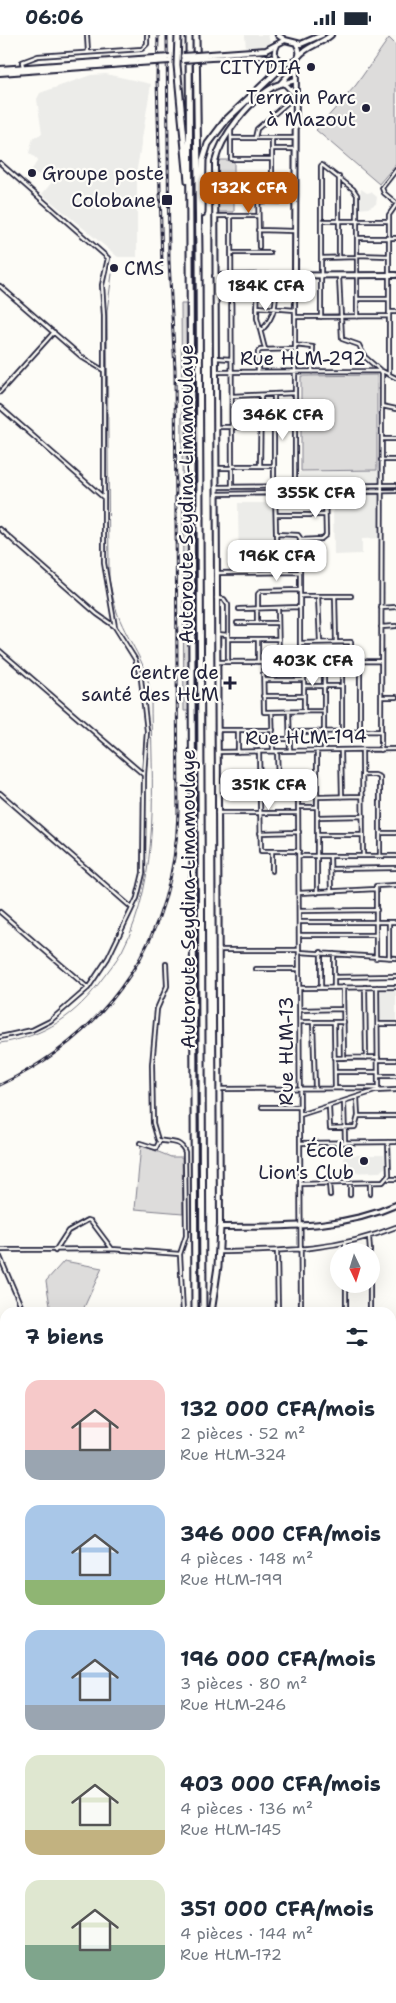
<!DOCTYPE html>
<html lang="fr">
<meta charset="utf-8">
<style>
:root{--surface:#fff;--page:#f6f6f7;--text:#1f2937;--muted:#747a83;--accent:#b45309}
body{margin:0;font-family:"Shantell Sans",sans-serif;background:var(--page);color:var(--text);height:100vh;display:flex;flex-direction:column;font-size:19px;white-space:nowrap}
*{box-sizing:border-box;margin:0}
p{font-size:16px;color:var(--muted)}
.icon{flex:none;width:28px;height:28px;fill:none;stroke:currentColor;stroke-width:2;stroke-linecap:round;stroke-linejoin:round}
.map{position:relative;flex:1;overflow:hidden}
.sheet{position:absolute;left:0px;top:1272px;width:396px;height:696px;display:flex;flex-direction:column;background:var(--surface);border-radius:15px 15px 0 0;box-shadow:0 5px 20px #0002}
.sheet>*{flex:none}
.needle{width:32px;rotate:176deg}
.fabs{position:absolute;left:330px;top:1208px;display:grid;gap:10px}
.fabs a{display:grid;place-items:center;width:50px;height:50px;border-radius:50%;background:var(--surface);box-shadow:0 5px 20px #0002;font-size:25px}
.price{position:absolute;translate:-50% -42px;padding:0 11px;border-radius:10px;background:#fff;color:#222;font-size:16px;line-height:32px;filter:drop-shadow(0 1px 2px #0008)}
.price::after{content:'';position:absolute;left:50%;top:30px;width:15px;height:11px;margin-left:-8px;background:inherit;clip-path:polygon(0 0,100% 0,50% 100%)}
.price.on{background:var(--accent);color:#fff}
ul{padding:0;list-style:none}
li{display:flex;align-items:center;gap:15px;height:125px;padding:0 25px}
li span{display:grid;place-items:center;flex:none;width:140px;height:100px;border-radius:15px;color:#555}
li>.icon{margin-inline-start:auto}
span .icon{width:60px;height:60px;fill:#fffc;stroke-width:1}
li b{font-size:21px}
h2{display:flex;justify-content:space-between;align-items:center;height:60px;padding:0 25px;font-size:21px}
.status{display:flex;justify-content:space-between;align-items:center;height:35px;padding:0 25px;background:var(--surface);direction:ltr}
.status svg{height:14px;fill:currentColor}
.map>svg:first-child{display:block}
.built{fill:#ecece9}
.green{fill:#dddcdb;stroke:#807f8b}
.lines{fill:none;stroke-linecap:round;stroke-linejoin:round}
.stream{stroke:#787885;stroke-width:1}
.street-casing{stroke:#22223b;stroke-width:6}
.secondary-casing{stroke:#22223b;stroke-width:8}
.primary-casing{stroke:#22223b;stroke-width:8}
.highway-casing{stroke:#22223b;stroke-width:9}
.street{stroke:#fdfcf7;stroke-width:2.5}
.secondary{stroke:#fdfcf7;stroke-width:4}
.primary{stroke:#fdfcf7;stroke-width:4.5}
.highway{stroke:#fdfcf7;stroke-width:5}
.rail-casing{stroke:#22223b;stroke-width:3}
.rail{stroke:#fdfcf7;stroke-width:1;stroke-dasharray:4;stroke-linecap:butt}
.secondary-bridge-casing{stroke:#22223b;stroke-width:8;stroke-linecap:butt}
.secondary-bridge{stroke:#fdfcf7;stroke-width:4}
.poi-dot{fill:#22223b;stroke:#fdfcf7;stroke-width:2}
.labels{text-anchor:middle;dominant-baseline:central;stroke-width:4.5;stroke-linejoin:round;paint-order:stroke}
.poi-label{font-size:19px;fill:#22223b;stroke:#fdfcf7;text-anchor:end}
.street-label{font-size:19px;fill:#22223b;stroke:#fdfcf7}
</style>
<div class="status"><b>06:06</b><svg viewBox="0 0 49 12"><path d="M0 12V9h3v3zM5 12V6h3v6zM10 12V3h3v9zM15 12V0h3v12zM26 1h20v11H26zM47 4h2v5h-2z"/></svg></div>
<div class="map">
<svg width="396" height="1968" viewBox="0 0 396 1968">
<rect width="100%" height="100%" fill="#fdfcf7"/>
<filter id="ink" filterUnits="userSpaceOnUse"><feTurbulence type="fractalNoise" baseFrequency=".02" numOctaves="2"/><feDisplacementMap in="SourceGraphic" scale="10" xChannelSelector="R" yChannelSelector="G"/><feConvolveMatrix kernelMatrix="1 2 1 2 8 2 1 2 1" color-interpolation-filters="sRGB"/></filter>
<g filter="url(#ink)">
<path class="built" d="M245,0H268L270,7L265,13L246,16Z
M106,39L151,49L137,134V222H118L42,159L53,146L31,136L38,125L29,118L33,103L42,99L37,64L40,58L91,40Z
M361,154L367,158L371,157L377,162L376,169L368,173L358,174Z
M379,435V451H396V455H379L380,503L362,504V519L334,520L333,470H329V458H299V437Z
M238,468H274L276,536H239Z
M380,955H396V986H378Z
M344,1120H384L385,1132L380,1137L344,1138Z
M45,1964H178V1968H43Z"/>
<path class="green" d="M389,3L396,10V129L379,149L316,95L356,50Z
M218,125H234V177H218Z
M181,269H186L189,676H184Z
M377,340V435L301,436V341Z
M141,1110L171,1122H182L183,1178L135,1174Z
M64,1226L102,1233L82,1277H51L46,1246Z"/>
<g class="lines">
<path class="stream" d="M0,1008C44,1002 77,980 102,944C109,935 116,926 122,916C162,839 151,747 151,663C147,627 133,615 120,585C114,571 112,557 109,544L107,276L112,239
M391,1928H396"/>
<g class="street-casing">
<path id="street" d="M87,0L88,17
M23,32L22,27L38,21L142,14L147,9V0
M231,94V124H272
M231,103H295
M255,103L257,94L295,61
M272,103V146
M272,114H295
M0,128L108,223L102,250L104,281V528L115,592L135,624L141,644L147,696L144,740L143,838L137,863L108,923L88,953L50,986L32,995L0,1002
M396,135L382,153L384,158L396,168
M236,145L295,146
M258,145L259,212
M258,166L295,167
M215,181H258
M231,181L232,452
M321,186H389
M258,195L295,196
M358,203H396
M232,218H270
M357,220L389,221
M339,222V142
M321,223L357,222
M258,241L257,283L265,314
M295,241V457
M339,241L342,304L359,310L365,322L381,336
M0,251L83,323L103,335
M357,264H388
M257,272L295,275
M389,277H396
M295,282L388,281
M321,282V131L322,130L353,154L357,160V282
M262,295C278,278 276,263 276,241
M295,310L313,312L312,337
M216,323L231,324
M216,337L382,336L396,343
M258,337V317L260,315L295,314
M389,339V180L396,170
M0,357L54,297
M274,359V452
M232,361L295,358
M382,371L396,374
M0,372L104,463
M216,392H261
M382,404H396
M381,425H396
M232,431H274
M260,431L261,360
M216,433H232
M216,452L396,450
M275,457L277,537
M216,459L396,456
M276,480H325
M0,494L97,579L114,591
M276,499L298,500L300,503V626
M301,505L321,504L326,500L325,456
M277,518H300
M218,538L300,537
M300,561H351
M318,561L320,607
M335,561L336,607
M216,563L224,564L228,570V627
M258,573V559L261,556L300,555
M278,573L279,626
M381,573L396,572
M239,574L300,572
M257,574V588
M237,588H278
M381,592L396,591
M217,599L228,600
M228,604H279
M258,604V627
M300,608L351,607V626
M0,616L144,740
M304,626V677
M218,627L381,626
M263,627L264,677L324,676
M324,627V715
M360,627V695
M264,645H304
M304,651H342
M263,661H304
M381,662H396
M289,677L290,716
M272,678L273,716
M217,695H273
M342,695V627
M238,696V717
M290,697L381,696
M273,704H290
M317,715V858
M362,715L363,821
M381,715L382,336
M259,716L261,816H299
M277,716L278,745
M341,716L342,762
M218,717L396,714
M238,740L259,739
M363,740H375L380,742V821
M298,755L301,1278
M238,757H259
M0,758L132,873
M260,762L298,761
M317,762L363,761
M298,772H317
M217,778H298
M317,782L363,781
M260,798L299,797
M380,798H396
M318,800H363
M299,821H396
M330,821L331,857
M330,834L396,833
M272,836V816
M299,858L376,854
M299,876L377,875
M0,877L88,953
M299,887H396
M389,887V923
M299,900H376
M218,915H299
M299,917L396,923
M321,917V953
M334,919V953
M376,923V851L396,850
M166,929L167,951L157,974L152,1030L153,1088L158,1105C169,1108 180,1104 185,1117L186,1201L180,1219L183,1278
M256,934H299
M334,942L396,941
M343,952L344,1023
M365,952L366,1023
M377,952L378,1056
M300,953L396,952
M300,975L343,974
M300,987H344
M313,987L315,1053
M334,987L335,1053
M378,989H396
M334,1023L378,1022
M378,1025H396
M335,1037H378
M378,1041H396
M219,1054L378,1053
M357,1062L358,1081H396
M344,1066L345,1107
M262,1072H300
M329,1072L330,1093L355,1092L358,1081
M300,1080L375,1056L396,1055
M140,1108L156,1113L159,1107
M300,1108L396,1107
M389,1144H396
M329,1148L330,1160
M350,1148V1160
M370,1148V1159
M301,1149L383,1147L389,1140L388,1107
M369,1202L370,1216
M345,1209L346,1216
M0,1215L112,1214L180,1219
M55,1216L68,1196L88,1185L91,1186L112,1214
M220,1217C282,1216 337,1216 396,1192
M277,1217L278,1278
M0,1222L24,1278
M346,1249V1278
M370,1249V1278
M0,1307L5,1308
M391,1307L396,1306
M0,1330L5,1331
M0,1351L5,1352
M0,1372L5,1373
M0,1394L5,1388
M391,1400H396
M391,1438H396
M391,1481H396
M391,1519H396
M391,1546H396
M391,1620L396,1613
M0,1649L5,1650
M391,1652L396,1654
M391,1669L396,1659
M391,1776L396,1720
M391,1808H396
M391,1836H396
M0,1877L5,1878
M391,1879H396
M391,1901H396
M391,1922H396
M391,1940L396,1949
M0,1954L5,1956
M23,1964L32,1968
M257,1964V1968
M7,1968L8,1964
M234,1968V1964
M304,1968V1964
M349,1968V1964"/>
</g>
<g class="secondary-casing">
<path id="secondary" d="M278,0L285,5
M277,10C264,36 312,33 296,8
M210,19L266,15L285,5L301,9L322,0
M299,21C307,11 321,9 331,0
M211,23L259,21L277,24
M0,34L139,24
M0,38L139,28
M295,45C288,48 279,48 273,52C249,66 221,101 215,127L220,1192C280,1191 340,1195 396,1170
M280,49L292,36
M285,49L295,59
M215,241L396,240
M295,241L296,25
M0,1477L5,1481
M0,1768L5,1752"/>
</g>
<g class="primary-casing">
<path id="primary" d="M391,1685L396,1686
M391,1691L396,1692"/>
</g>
<g class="highway-casing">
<path id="highway" d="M178,0L177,30L188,146
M189,0L195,1278
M196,0L199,218L203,1278
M272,40L277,24
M202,178L203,125L208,109L226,85L285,29
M211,1278L218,1231L220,1192
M201,1964V1968
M208,1964V1968"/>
</g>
<use href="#street" class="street"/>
<use href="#secondary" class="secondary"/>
<use href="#primary" class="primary"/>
<use href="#highway" class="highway"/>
<g class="rail-casing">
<path id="rail" d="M158,0L157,43L162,230
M0,1050C112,997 175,901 178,777L175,334L169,226L167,0"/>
</g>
<use href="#rail" class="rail"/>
<g class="secondary-bridge-casing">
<path id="secondary-bridge" d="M183,21L210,19
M139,24L170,22
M183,25L211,23
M139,28L170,26"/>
</g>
<use href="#secondary-bridge" class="secondary-bridge"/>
</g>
</g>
<g class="poi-dot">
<circle cx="311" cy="32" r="5"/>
<circle cx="366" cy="73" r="5"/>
<circle cx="32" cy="138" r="5"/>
<rect x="161" y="159" width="12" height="12" rx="2.5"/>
<circle cx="114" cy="233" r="5"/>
<path d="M227.5 640.5h5v5h5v5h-5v5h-5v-5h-5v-5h5z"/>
<circle cx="364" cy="1126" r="5"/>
</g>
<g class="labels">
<g class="poi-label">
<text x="301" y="32">CITYDIA</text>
<text x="356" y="62">Terrain Parc<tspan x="356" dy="22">à Mazout</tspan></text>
<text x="42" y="138" text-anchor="start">Groupe poste</text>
<text x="156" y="165">Colobane</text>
<text x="124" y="233" text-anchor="start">CMS</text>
<text x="219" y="637">Centre de<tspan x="219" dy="22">santé des HLM</tspan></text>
<text x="354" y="1115">École<tspan x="354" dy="22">Lion's Club</tspan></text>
</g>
<g class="street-label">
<text x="303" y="323">Rue HLM-292</text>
<text transform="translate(186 459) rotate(-90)">Autoroute Seydina-Limamoulaye</text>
<text transform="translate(306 702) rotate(-1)">Rue HLM-194</text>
<text transform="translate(188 864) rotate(-90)">Autoroute Seydina-Limamoulaye</text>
<text transform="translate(286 1016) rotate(-90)">Rue HLM-13</text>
</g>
</g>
</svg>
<div class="fabs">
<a><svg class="needle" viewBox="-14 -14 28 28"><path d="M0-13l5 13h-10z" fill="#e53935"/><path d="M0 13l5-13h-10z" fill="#747a83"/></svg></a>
</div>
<b class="price on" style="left:249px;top:179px">132K CFA</b>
<b class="price" style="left:266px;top:277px">184K CFA</b>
<b class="price" style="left:283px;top:406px">346K CFA</b>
<b class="price" style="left:316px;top:484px">355K CFA</b>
<b class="price" style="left:277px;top:547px">196K CFA</b>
<b class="price" style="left:313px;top:652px">403K CFA</b>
<b class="price" style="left:269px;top:776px">351K CFA</b>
<section class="sheet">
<h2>7 biens<svg class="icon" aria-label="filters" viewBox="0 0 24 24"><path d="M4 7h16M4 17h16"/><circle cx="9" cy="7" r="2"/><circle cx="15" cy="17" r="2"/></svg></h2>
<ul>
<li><span style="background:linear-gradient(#f6c9c9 70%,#9aa5b1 0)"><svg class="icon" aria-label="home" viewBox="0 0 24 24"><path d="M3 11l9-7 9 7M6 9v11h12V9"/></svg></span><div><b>132 000 CFA/mois</b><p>2 pièces · 52 m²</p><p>Rue HLM-324</p></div></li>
<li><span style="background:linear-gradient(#a9c7e8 75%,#8fb573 0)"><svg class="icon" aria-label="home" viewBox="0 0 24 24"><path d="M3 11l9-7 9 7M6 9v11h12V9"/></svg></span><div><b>346 000 CFA/mois</b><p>4 pièces · 148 m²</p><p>Rue HLM-199</p></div></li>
<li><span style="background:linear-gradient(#a9c7e8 75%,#9aa5b1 0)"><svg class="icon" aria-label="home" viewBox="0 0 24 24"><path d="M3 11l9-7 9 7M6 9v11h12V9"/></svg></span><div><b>196 000 CFA/mois</b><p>3 pièces · 80 m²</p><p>Rue HLM-246</p></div></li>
<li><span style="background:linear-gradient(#dfe7d0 75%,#c2b280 0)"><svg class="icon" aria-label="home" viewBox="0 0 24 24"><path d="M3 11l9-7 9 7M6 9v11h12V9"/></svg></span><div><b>403 000 CFA/mois</b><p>4 pièces · 136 m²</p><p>Rue HLM-145</p></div></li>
<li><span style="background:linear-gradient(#dfe7d0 65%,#7fa58c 0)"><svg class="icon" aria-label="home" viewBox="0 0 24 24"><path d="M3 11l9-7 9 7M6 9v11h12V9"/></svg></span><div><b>351 000 CFA/mois</b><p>4 pièces · 144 m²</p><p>Rue HLM-172</p></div></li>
</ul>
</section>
</div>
